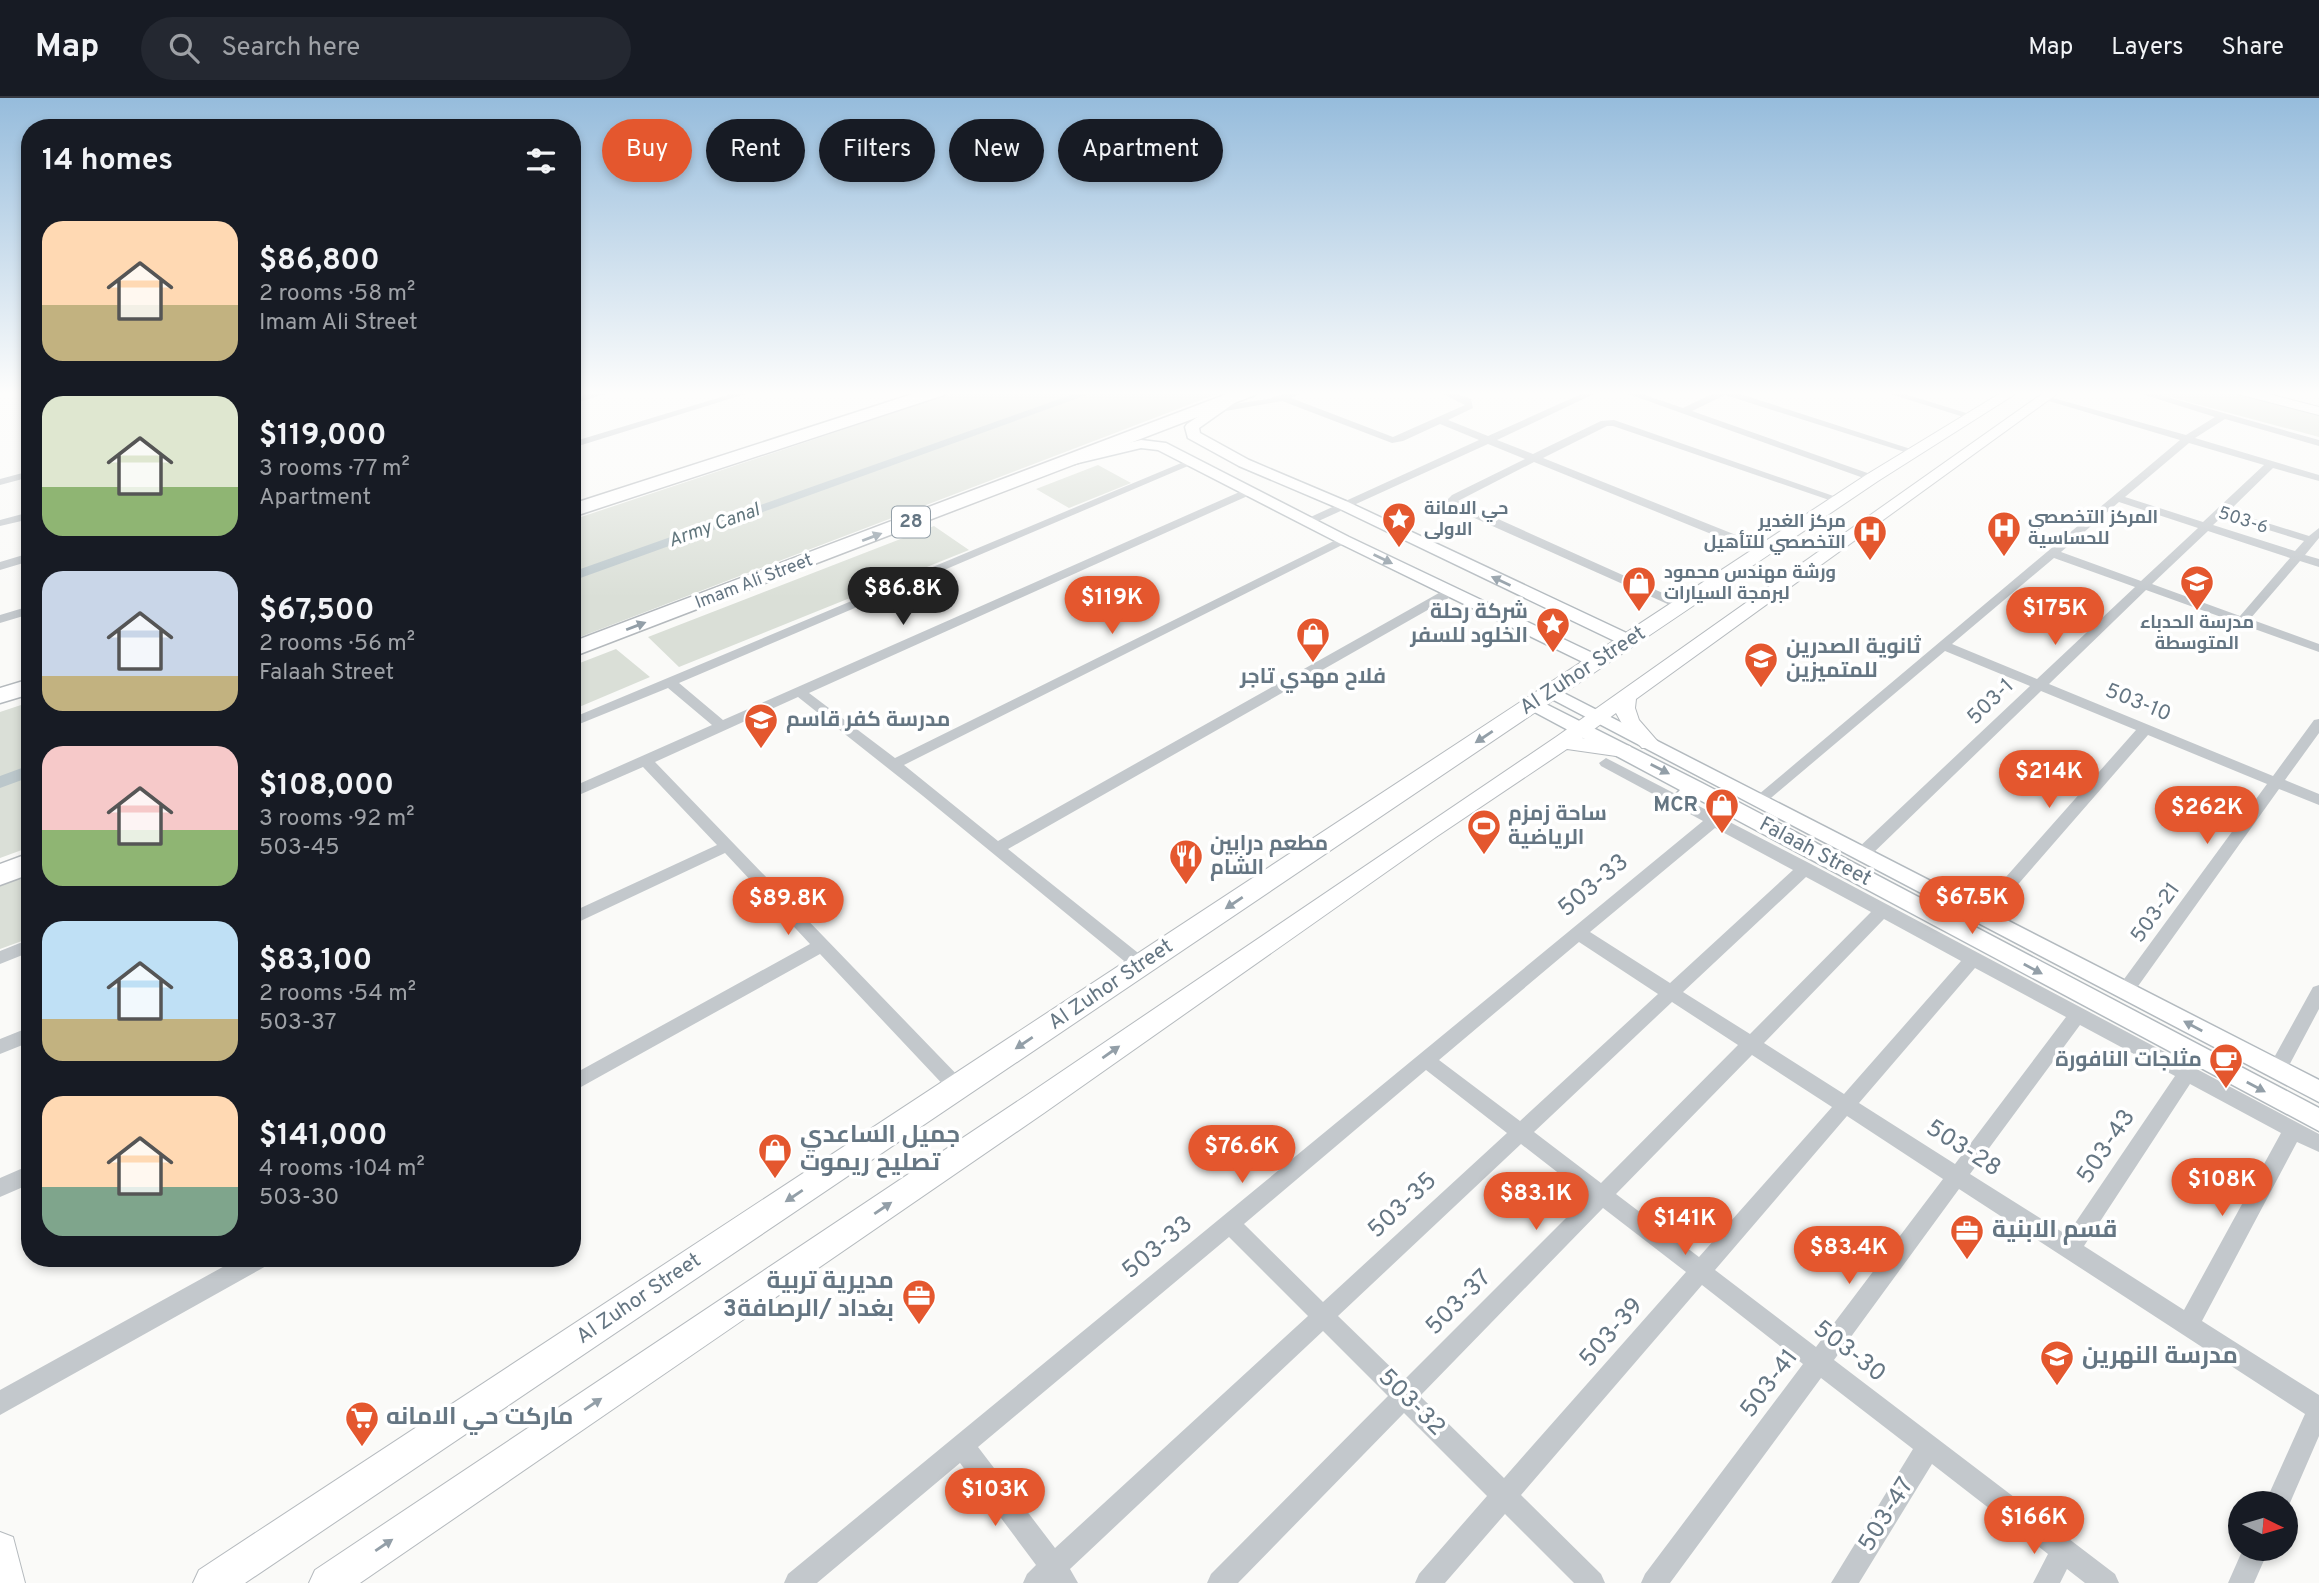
<!DOCTYPE html>
<meta charset="utf-8">
<style>
:root{--surface:#171b24;--page:#242831;--text:#f1f3f6;--muted:#9ea1a6;--line:#363941;--accent:#e4572e}
body{margin:0;font-family:Overpass,Cairo,sans-serif;background:var(--page);color:var(--text);height:100vh;display:flex;flex-direction:column;font-size:26px;white-space:nowrap}
*{box-sizing:border-box;margin:0}
p{font-size:23px;color:var(--muted)}
.icon{flex:none;width:38px;height:38px;fill:none;stroke:currentColor;stroke-width:2;stroke-linecap:round;stroke-linejoin:round}
.map{position:relative;flex:1;overflow:hidden}
.sheet{position:absolute;left:21px;top:21px;width:560px;height:1148px;display:flex;flex-direction:column;background:var(--surface);border-radius:28px;box-shadow:0 4px 10px #0003}
.sheet>*{flex:none}
.guide{position:absolute;left:602px;top:21px;width:665px;height:63px;display:flex;gap:14px}
.needle{width:46px;rotate:95deg}
.fabs{position:absolute;left:2228px;top:1393px;display:grid;gap:14px}
.fabs a{display:grid;place-items:center;width:70px;height:70px;border-radius:50%;background:var(--surface);box-shadow:0 4px 10px #0003;font-size:35px}
.price{position:absolute;translate:-50% -60px;padding:0 16px;border-radius:24px;background:var(--accent);color:#fff;font-size:23px;line-height:46px;filter:drop-shadow(0 2px 4px #0008)}
.price::after{content:'';position:absolute;left:50%;top:42px;width:21px;height:16px;margin-left:-10px;background:inherit;clip-path:polygon(0 0,100% 0,50% 100%)}
.price.on{background:#222;color:#fff}
ul{padding:0;list-style:none}
li{display:flex;align-items:center;gap:21px;height:175px;padding:0 21px}
li span{display:grid;place-items:center;flex:none;width:196px;height:140px;border-radius:21px;color:#555}
li>.icon{margin-inline-start:auto}
span .icon{width:84px;height:84px;fill:#fffc;stroke-width:1}
li b{font-size:30px}
h2{display:flex;justify-content:space-between;align-items:center;height:84px;padding:0 21px;font-size:30px}
.chip{padding:0 24px;border-radius:32px;background:var(--surface);box-shadow:0 4px 10px #0003;font-size:24px;line-height:63px}
.chip.on{background:var(--accent);color:#fff}
header{display:flex;align-items:center;gap:42px;box-sizing:border-box;height:98px;padding:0 35px;background:var(--surface);border-bottom:2px solid var(--line)}
header strong{font-size:33px}
nav{display:flex;gap:38px;margin-inline-start:auto;font-size:24px}
.search{width:490px;height:63px;background:var(--page);display:flex;align-items:center;gap:18px;box-sizing:border-box;padding:0 24px;border-radius:38px;color:var(--muted);font-size:26px}
.map>svg:first-child{display:block}
.green{fill:#dadfd7}
.lines{fill:none;stroke-linecap:round;stroke-linejoin:round}
.canal{fill:#bbc7cb;fill-rule:evenodd}
.secondary-casing{stroke:#b3babf;stroke-width:3}
.primary-casing{stroke:#b5babe;stroke-width:2}
.highway-casing{stroke:#b4b9bd;stroke-width:3}
.street{fill:#c3c8cc;fill-rule:evenodd}
.secondary{fill:#fff;fill-rule:evenodd}
.primary{fill:#fff;fill-rule:evenodd}
.highway{fill:#fff;fill-rule:evenodd}
.oneway{fill:#939fa8}
.labels{text-anchor:middle;dominant-baseline:central;stroke-width:7;stroke-linejoin:round;paint-order:stroke}
.far-poi-label{font-size:18px;font-weight:bold;fill:#657683;stroke:#fff;text-anchor:start}
.far-street-label{font-size:18px;fill:#657683;stroke:#fff}
.shield{fill:#fff;stroke:#939fa8;stroke-width:2}
.shield-label{font-size:19px;font-weight:bold;fill:#657683}
.far-water-label{font-size:19px;font-style:italic;fill:#60757c;stroke:#fff}
.poi-label{font-size:21px;font-weight:bold;fill:#657683;stroke:#fff;text-anchor:start}
.street-label{font-size:21px;fill:#657683;stroke:#fff}
.near-street-label{font-size:24px;fill:#657683;stroke:#fff}
.near-poi-label{font-size:24px;font-weight:bold;fill:#657683;stroke:#fff;text-anchor:start}
</style>
<header>
<strong>Map</strong>
<div class="search"><svg class="icon" aria-label="search" viewBox="0 0 24 24"><circle cx="10" cy="10" r="6"/><path d="M15 15l6 6"/></svg>Search here</div>
<nav><a>Map</a><a>Layers</a><a>Share</a></nav>
</header>
<div class="map">
<svg width="2319" height="1485" viewBox="0 0 2319 1485">
<rect width="100%" height="100%" fill="#fafaf8"/>
<path class="green" d="M959,293H1225L572,542V422Z
M2148,293H2233L2319,316V339Z
M1098,367L1131,385L1069,410L1036,391Z
M934,428L969,452L679,569L648,539Z
M616,551L650,579L572,612V568Z
M30,604V749L0,760V614Z
M30,777V840L0,851V788Z"/>
<g class="lines">
<path class="canal" d="M1082,293H1098L572,483V474Z
M30,667V679L0,690V678Z"/>
<g class="secondary-casing">
<path id="secondary" d="M1235,294L1240,295V301L1199,330L1200,335L1249,362L1348,404L1635,539L1638,543L1629,548L1623,547L1338,410L1239,368L1188,340L1185,329L1187,326Z
M1141,342L1166,345L1349,439L1603,560L1606,564L1603,568H1591L1339,445L1158,352L1141,350L1074,366L1067,362L1069,359Z
M1552,589L2319,982V1004L1546,598L1543,594Z
M1534,600L1702,685L2319,1010V1033L1696,700L1686,709H1672L1669,704L1680,692L1527,610L1525,606Z"/>
</g>
<g class="primary-casing">
<path id="primary" d="M2004,293H2020L1878,383L245,1485H193L199,1472L1866,377Z
M2046,293H2061L1636,601L1635,610L1639,622L1659,645L1656,650H1642L1626,633L1616,615L1582,640L1630,648L1633,653L1630,658L1623,659L1567,651L1436,739L1044,1015L360,1485H309L315,1472L1024,999L1556,639Z
M2236,293H2257L2319,309V317L2238,296Z
M0,1434L13,1439L25,1485H0Z"/>
</g>
<g class="highway-casing">
<path id="highway" d="M922,293H947L944,297L572,419V406Z
M1235,293H1258L1255,297L572,559V544Z
M30,581V596L0,605V590Z
M30,755V776L0,787V766Z"/>
</g>
<path class="street" d="M601,293H615L572,306V300Z
M741,293H755L572,350V344Z
M1293,293H1306L1291,300L1393,339L1465,307L1437,293H1450L1471,301L1473,310L1448,322L1488,338L1588,293H1600L1497,342L1533,356L1601,323L1614,322L1845,402L1835,404L1613,328H1607L1543,360L1766,449V455H1758L1534,364L1458,403L1685,505V511L1681,512L1452,410L1446,403L1452,397L1525,361L1488,346L1312,426H1304V422L1479,342L1440,326L1403,343L1392,345L1282,303L1220,314L1215,311L1220,308L1268,301Z
M1620,293H1633L1683,310L1718,293H1731L1920,354L1911,356L1725,297L1692,313L1876,378V382L1872,383Z
M1881,293H1895L1976,318L1967,320Z
M2132,293H2146L2319,342V348L2225,321L2195,340L2319,377V383L2273,370L2229,413L2309,438L2319,430V440L2305,457L2319,461V469L2300,463L2250,521L2319,546V554L2146,492L2049,586L2273,678L2314,622L2319,621V635L2285,682L2319,696V707L2279,691L2131,898L2125,900L2119,898L2116,893L2119,888L2267,686L2148,637L1987,822H1975L1973,818L1975,814L2136,632L2041,593L1868,760H1856L1854,756L1856,752L2030,588L1945,553L1765,705L1760,707L1752,702L2180,342L2042,301V297L2186,337L2215,319ZM2189,345L2264,367L2203,424L2125,399ZM2119,404L2198,430L2141,483L2061,454ZM2223,418L2304,443L2295,453L2213,427ZM2208,433L2290,460L2240,518L2152,486ZM2054,460L2135,489L2037,581L1952,546Z
M1186,363L1195,365L679,585L723,622L1244,392H1252V396L809,595L895,660L1340,440H1348V444L904,667L998,743L1446,491H1454V497L1008,751L1147,862L1150,867L1147,872H1135L923,698L798,599L655,664L964,984L967,989L964,994L957,997L950,994L820,856L572,994V977L810,846L725,755L572,827V814L717,747L643,669L572,700V689L712,627L668,590L572,629V620Z
M30,373V379L0,387V381Z
M30,414V421L0,428V422Z
M30,455V463L0,472V464Z
M30,508V516L0,525V517Z
M1606,660L1811,766L2319,1036V1054L2297,1044L2202,1223L2319,1297V1338L2286,1414V1405H2265L2305,1316L1959,1091L1834,1262L2115,1476L2119,1485H2085L2067,1471L2060,1485H2033L2048,1456L1932,1366L1859,1485H1831L1913,1351L1821,1280L1670,1485H1641L1645,1476L1803,1266L1702,1187L1521,1397L1601,1476L1605,1485H1574L1505,1416L1445,1485H1415L1419,1476L1487,1398L1404,1315L1238,1485H1207L1211,1476L1388,1298L1323,1233L1070,1471L1078,1485H1023L1027,1476L1036,1467L960,1365L817,1485H784L788,1476L1703,723L1601,668L1599,665ZM1715,730L1793,772L1670,885L1590,834ZM1806,779L1871,814L1750,936L1683,894ZM1884,821L1961,863L1844,996L1764,945ZM1579,844L1658,896L1520,1023L1439,962ZM1975,870L2066,919L1955,1066L1859,1005ZM1672,904L1738,947L1601,1085L1534,1034ZM2080,927L2175,978L2067,1137L1970,1076ZM1752,957L1832,1009L1699,1159L1616,1096ZM1426,972L1507,1035L1323,1204L1244,1126ZM2190,986L2281,1035L2184,1212L2084,1148ZM1847,1018L1943,1081L1816,1249L1715,1172ZM1521,1046L1588,1098L1404,1282L1338,1218ZM1603,1110L1686,1174L1504,1380L1420,1298ZM1229,1139L1308,1218L1055,1450L978,1349Z
M30,841V854L0,866V853Z
M2319,887V911L2284,977L2277,980L2270,977L2268,972L2270,967L2313,889Z
M30,929V944L0,956V941Z
M30,1067V1086L0,1099V1080Z
M239,1160H271L268,1167L0,1317V1292Z
M2243,1451H2269L2254,1485H2228Z"/>
<use href="#secondary" class="secondary"/>
<use href="#primary" class="primary"/>
<use href="#highway" class="highway"/>
</g>
<defs><path id="oneway-solid" d="M-6-.8H1V-3.2L6.5 0L1 3.2V.8H-6Z" transform="scale(1.75)"/></defs>
<g class="oneway">
<use href="#oneway-solid" transform="translate(872 439) rotate(-21)"/>
<use href="#oneway-solid" transform="translate(1383 461) rotate(26)"/>
<use href="#oneway-solid" transform="translate(1501 483) rotate(-155)"/>
<use href="#oneway-solid" transform="translate(636 528) rotate(-21)"/>
<use href="#oneway-solid" transform="translate(1484 639) rotate(146)"/>
<use href="#oneway-solid" transform="translate(1660 671) rotate(27)"/>
<use href="#oneway-solid" transform="translate(1234 805) rotate(146)"/>
<use href="#oneway-solid" transform="translate(2033 871) rotate(28)"/>
<use href="#oneway-solid" transform="translate(2193 928) rotate(-152)"/>
<use href="#oneway-solid" transform="translate(1024 945) rotate(146)"/>
<use href="#oneway-solid" transform="translate(1111 954) rotate(-35)"/>
<use href="#oneway-solid" transform="translate(2256 989) rotate(28)"/>
<use href="#oneway-solid" transform="translate(794 1098) rotate(146)"/>
<use href="#oneway-solid" transform="translate(883 1110) rotate(-34)"/>
<use href="#oneway-solid" transform="translate(593 1306) rotate(-34)"/>
<use href="#oneway-solid" transform="translate(384 1447) rotate(-34)"/>
</g>
<linearGradient id="sky" x2="0" y2="1"><stop stop-color="#96bcdc"/><stop offset="0.59" stop-color="#fdfdfc"/><stop offset="1" stop-color="#fdfdfc" stop-opacity="0"/></linearGradient>
<rect width="2319" height="500" fill="url(#sky)"/>
<defs>
<g id="sight-pin" transform="scale(1.75)"><path d="M0 17L-7.5 6A9.5 9.5 0 1 1 7.5 6Z" fill="#e4572e" stroke="#fff"/><path d="M0-6L1.8-2.2L6-1.7L2.9 1.2L3.7 5.4L0 3.3L-3.7 5.4L-2.9 1.2L-6-1.7L-1.8-2.2Z" fill="#fff"/></g>
<g id="hospital-pin" transform="scale(1.75)"><path d="M0 17L-7.5 6A9.5 9.5 0 1 1 7.5 6Z" fill="#e4572e" stroke="#fff"/><path d="M-5-5h3v3.5h4V-5h3V5h-3V1.5h-4V5h-3Z" fill="#fff"/></g>
<g id="school-pin" transform="scale(1.75)"><path d="M0 17L-7.5 6A9.5 9.5 0 1 1 7.5 6Z" fill="#e4572e" stroke="#fff"/><path d="M0-5L7-2L0 1L-7-2ZM-4 1L0 2.5L4 1V4Q0 6-4 4Z" fill="#fff"/></g>
<g id="shop-pin" transform="scale(1.75)"><path d="M0 17L-7.5 6A9.5 9.5 0 1 1 7.5 6Z" fill="#e4572e" stroke="#fff"/><path d="M-5-2.5h2.3a2.7 3.5 0 0 1 5.4 0H5L5.5 6h-11ZM-1.5-2.5h3a1.5 2.3 0 0 0-3 0Z" fill="#fff"/></g>
<g id="stadium-pin" transform="scale(1.75)"><path d="M0 17L-7.5 6A9.5 9.5 0 1 1 7.5 6Z" fill="#e4572e" stroke="#fff"/><path d="M0-5a6.5 5 0 1 0 0 10a6.5 5 0 1 0 0-10ZM-3.5-1.8h7v3.6h-7Z" fill="#fff"/></g>
<g id="restaurant-pin" transform="scale(1.75)"><path d="M0 17L-7.5 6A9.5 9.5 0 1 1 7.5 6Z" fill="#e4572e" stroke="#fff"/><path d="M-5-6h1v4h1v-4h1v4h1v-4h1v5L-1.5 .5V6h-2V.5L-5-1ZM5-6V6H3V1.5H1.5Q1.5-4 5-6Z" fill="#fff"/></g>
<g id="cafe-pin" transform="scale(1.75)"><path d="M0 17L-7.5 6A9.5 9.5 0 1 1 7.5 6Z" fill="#e4572e" stroke="#fff"/><path d="M-5.5-4.5H6V0H3Q3 3.5 0 3.5H-2.5Q-5.5 3.5-5.5 0ZM3-3.2v2h1.7v-2ZM-6 4.5H4V6H-6Z" fill="#fff"/></g>
<g id="office-pin" transform="scale(1.75)"><path d="M0 17L-7.5 6A9.5 9.5 0 1 1 7.5 6Z" fill="#e4572e" stroke="#fff"/><path d="M-6-3h4V-5.5h4V-3h4V5H-6ZM-1-4.5V-3h2v-1.5ZM-6 0V1H6V0Z" fill="#fff"/></g>
<g id="supermarket-pin" transform="scale(1.75)"><path d="M0 17L-7.5 6A9.5 9.5 0 1 1 7.5 6Z" fill="#e4572e" stroke="#fff"/><path d="M-6-5.5h2.5l.6 2H6L4.5 2H-2.5L-4.4-4H-6ZM-1.5 3.2a1.3 1.3 0 1 0 .1 0ZM3 3.2a1.3 1.3 0 1 0 .1 0Z" fill="#fff"/></g>
</defs>
<g fill-rule="evenodd">
<use href="#sight-pin" x="1399" y="421"/>
<use href="#hospital-pin" x="2004" y="430"/>
<use href="#hospital-pin" x="1870" y="434"/>
<use href="#school-pin" x="2197" y="484"/>
<use href="#shop-pin" x="1639" y="485"/>
<use href="#sight-pin" x="1553" y="526"/>
<use href="#shop-pin" x="1313" y="536"/>
<use href="#school-pin" x="1761" y="561"/>
<use href="#school-pin" x="761" y="622"/>
<use href="#shop-pin" x="1722" y="707"/>
<use href="#stadium-pin" x="1484" y="728"/>
<use href="#restaurant-pin" x="1186" y="758"/>
<use href="#cafe-pin" x="2226" y="962"/>
<use href="#shop-pin" x="775" y="1052"/>
<use href="#office-pin" x="1967" y="1133"/>
<use href="#office-pin" x="919" y="1198"/>
<use href="#school-pin" x="2057" y="1259"/>
<use href="#supermarket-pin" x="362" y="1320"/>
</g>
<g class="labels">
<g class="far-poi-label">
<text x="1424" y="411">حي الامانة<tspan x="1424" dy="21">الاولى</tspan></text>
<text x="2028" y="420">المركز التخصصي<tspan x="2028" dy="21">للحساسية</tspan></text>
<text x="1846" y="424" text-anchor="end">مركز الغدير<tspan x="1846" dy="21">التخصصي للتأهيل</tspan></text>
<text x="1664" y="475">ورشة مهندس محمود<tspan x="1664" dy="21">لبرمجة السيارات</tspan></text>
<text x="2197" y="525" text-anchor="middle">مدرسة الحدباء<tspan x="2197" dy="21">المتوسطة</tspan></text>
</g>
<g class="far-street-label">
<text transform="translate(2243 423) rotate(18)">503-6</text>
<text transform="translate(754 484) rotate(-21)">Imam Ali Street</text>
</g>
<rect class="shield" x="892" y="408.5" width="38" height="31" rx="5"/>
<g class="shield-label">
<text x="911" y="424">28</text>
</g>
<g class="far-water-label">
<text transform="translate(714 428) rotate(-20)">Army Canal</text>
</g>
<g class="poi-label">
<text x="1528" y="514" text-anchor="end">شركة رحلة<tspan x="1528" dy="24">الخلود للسفر</tspan></text>
<text x="1786" y="549">ثانوية الصدرين<tspan x="1786" dy="24">للمتميزين</tspan></text>
<text x="1313" y="579" text-anchor="middle">فلاح مهدي تاجر</text>
<text x="786" y="622">مدرسة كفر قاسم</text>
<text x="1698" y="707" text-anchor="end">MCR</text>
<text x="1508" y="716">ساحة زمزم<tspan x="1508" dy="24">الرياضية</tspan></text>
<text x="1210" y="746">مطعم درابين<tspan x="1210" dy="24">الشام</tspan></text>
<text x="2202" y="962" text-anchor="end">مثلجات النافورة</text>
</g>
<g class="street-label">
<text transform="translate(1583 573) rotate(-33)">Al Zuhor Street</text>
<text transform="translate(1991 604) rotate(-44)">503-1</text>
<text transform="translate(2138 605) rotate(22)">503-10</text>
<text transform="translate(1815 754) rotate(28)">Falaah Street</text>
<text transform="translate(2156 815) rotate(-54)">503-21</text>
<text transform="translate(1111 887) rotate(-34)">Al Zuhor Street</text>
<text transform="translate(639 1201) rotate(-34)">Al Zuhor Street</text>
</g>
<g class="near-street-label">
<text transform="translate(1594 788) rotate(-40)">503-33</text>
<text transform="translate(2107 1049) rotate(-56)">503-43</text>
<text transform="translate(1963 1051) rotate(33)">503-28</text>
<text transform="translate(1403 1108) rotate(-43)">503-35</text>
<text transform="translate(1158 1150) rotate(-40)">503-33</text>
<text transform="translate(1459 1205) rotate(-45)">503-37</text>
<text transform="translate(1612 1235) rotate(-49)">503-39</text>
<text transform="translate(1849 1254) rotate(38)">503-30</text>
<text transform="translate(1770 1286) rotate(-53)">503-41</text>
<text transform="translate(1411 1305) rotate(45)">503-32</text>
<text transform="translate(1887 1417) rotate(-58)">503-47</text>
</g>
<g class="near-poi-label">
<text x="800" y="1038">جميل الساعدي<tspan x="800" dy="28">تصليح ريموت</tspan></text>
<text x="1992" y="1133">قسم الابنية</text>
<text x="894" y="1184" text-anchor="end">مديرية تربية<tspan x="894" dy="28">بغداد /الرصافة3</tspan></text>
<text x="2082" y="1259">مدرسة النهرين</text>
<text x="386" y="1320">ماركت حي الامانه</text>
</g>
</g>
</svg>
<div class="fabs">
<a><svg class="needle" viewBox="-14 -14 28 28"><path d="M0-13l5 13h-10z" fill="#e53935"/><path d="M0 13l5-13h-10z" fill="#9ea1a6"/></svg></a>
</div>
<b class="price on" style="left:903px;top:529px">$86.8K</b>
<b class="price" style="left:1112px;top:538px">$119K</b>
<b class="price" style="left:2055px;top:549px">$175K</b>
<b class="price" style="left:2049px;top:712px">$214K</b>
<b class="price" style="left:2207px;top:748px">$262K</b>
<b class="price" style="left:1972px;top:838px">$67.5K</b>
<b class="price" style="left:788px;top:839px">$89.8K</b>
<b class="price" style="left:1242px;top:1087px">$76.6K</b>
<b class="price" style="left:2222px;top:1120px">$108K</b>
<b class="price" style="left:1536px;top:1134px">$83.1K</b>
<b class="price" style="left:1685px;top:1159px">$141K</b>
<b class="price" style="left:1849px;top:1188px">$83.4K</b>
<b class="price" style="left:995px;top:1430px">$103K</b>
<b class="price" style="left:2034px;top:1458px">$166K</b>
<div class="guide">
<a class="chip on">Buy</a>
<a class="chip">Rent</a>
<a class="chip">Filters</a>
<a class="chip">New</a>
<a class="chip">Apartment</a>
</div>
<section class="sheet">
<h2>14 homes<svg class="icon" aria-label="filters" viewBox="0 0 24 24"><path d="M4 7h16M4 17h16"/><circle cx="9" cy="7" r="2"/><circle cx="15" cy="17" r="2"/></svg></h2>
<ul>
<li><span style="background:linear-gradient(#ffd9b3 60%,#c2b280 0)"><svg class="icon" aria-label="home" viewBox="0 0 24 24"><path d="M3 11l9-7 9 7M6 9v11h12V9"/></svg></span><div><b>$86,800</b><p>2 rooms · 58 m²</p><p>Imam Ali Street</p></div></li>
<li><span style="background:linear-gradient(#dfe7d0 65%,#8fb573 0)"><svg class="icon" aria-label="home" viewBox="0 0 24 24"><path d="M3 11l9-7 9 7M6 9v11h12V9"/></svg></span><div><b>$119,000</b><p>3 rooms · 77 m²</p><p>Apartment</p></div></li>
<li><span style="background:linear-gradient(#c9d6e8 75%,#c2b280 0)"><svg class="icon" aria-label="home" viewBox="0 0 24 24"><path d="M3 11l9-7 9 7M6 9v11h12V9"/></svg></span><div><b>$67,500</b><p>2 rooms · 56 m²</p><p>Falaah Street</p></div></li>
<li><span style="background:linear-gradient(#f6c9c9 60%,#8fb573 0)"><svg class="icon" aria-label="home" viewBox="0 0 24 24"><path d="M3 11l9-7 9 7M6 9v11h12V9"/></svg></span><div><b>$108,000</b><p>3 rooms · 92 m²</p><p>503-45</p></div></li>
<li><span style="background:linear-gradient(#bfe0f5 70%,#c2b280 0)"><svg class="icon" aria-label="home" viewBox="0 0 24 24"><path d="M3 11l9-7 9 7M6 9v11h12V9"/></svg></span><div><b>$83,100</b><p>2 rooms · 54 m²</p><p>503-37</p></div></li>
<li><span style="background:linear-gradient(#ffd9b3 65%,#7fa58c 0)"><svg class="icon" aria-label="home" viewBox="0 0 24 24"><path d="M3 11l9-7 9 7M6 9v11h12V9"/></svg></span><div><b>$141,000</b><p>4 rooms · 104 m²</p><p>503-30</p></div></li>
</ul>
</section>
</div>
